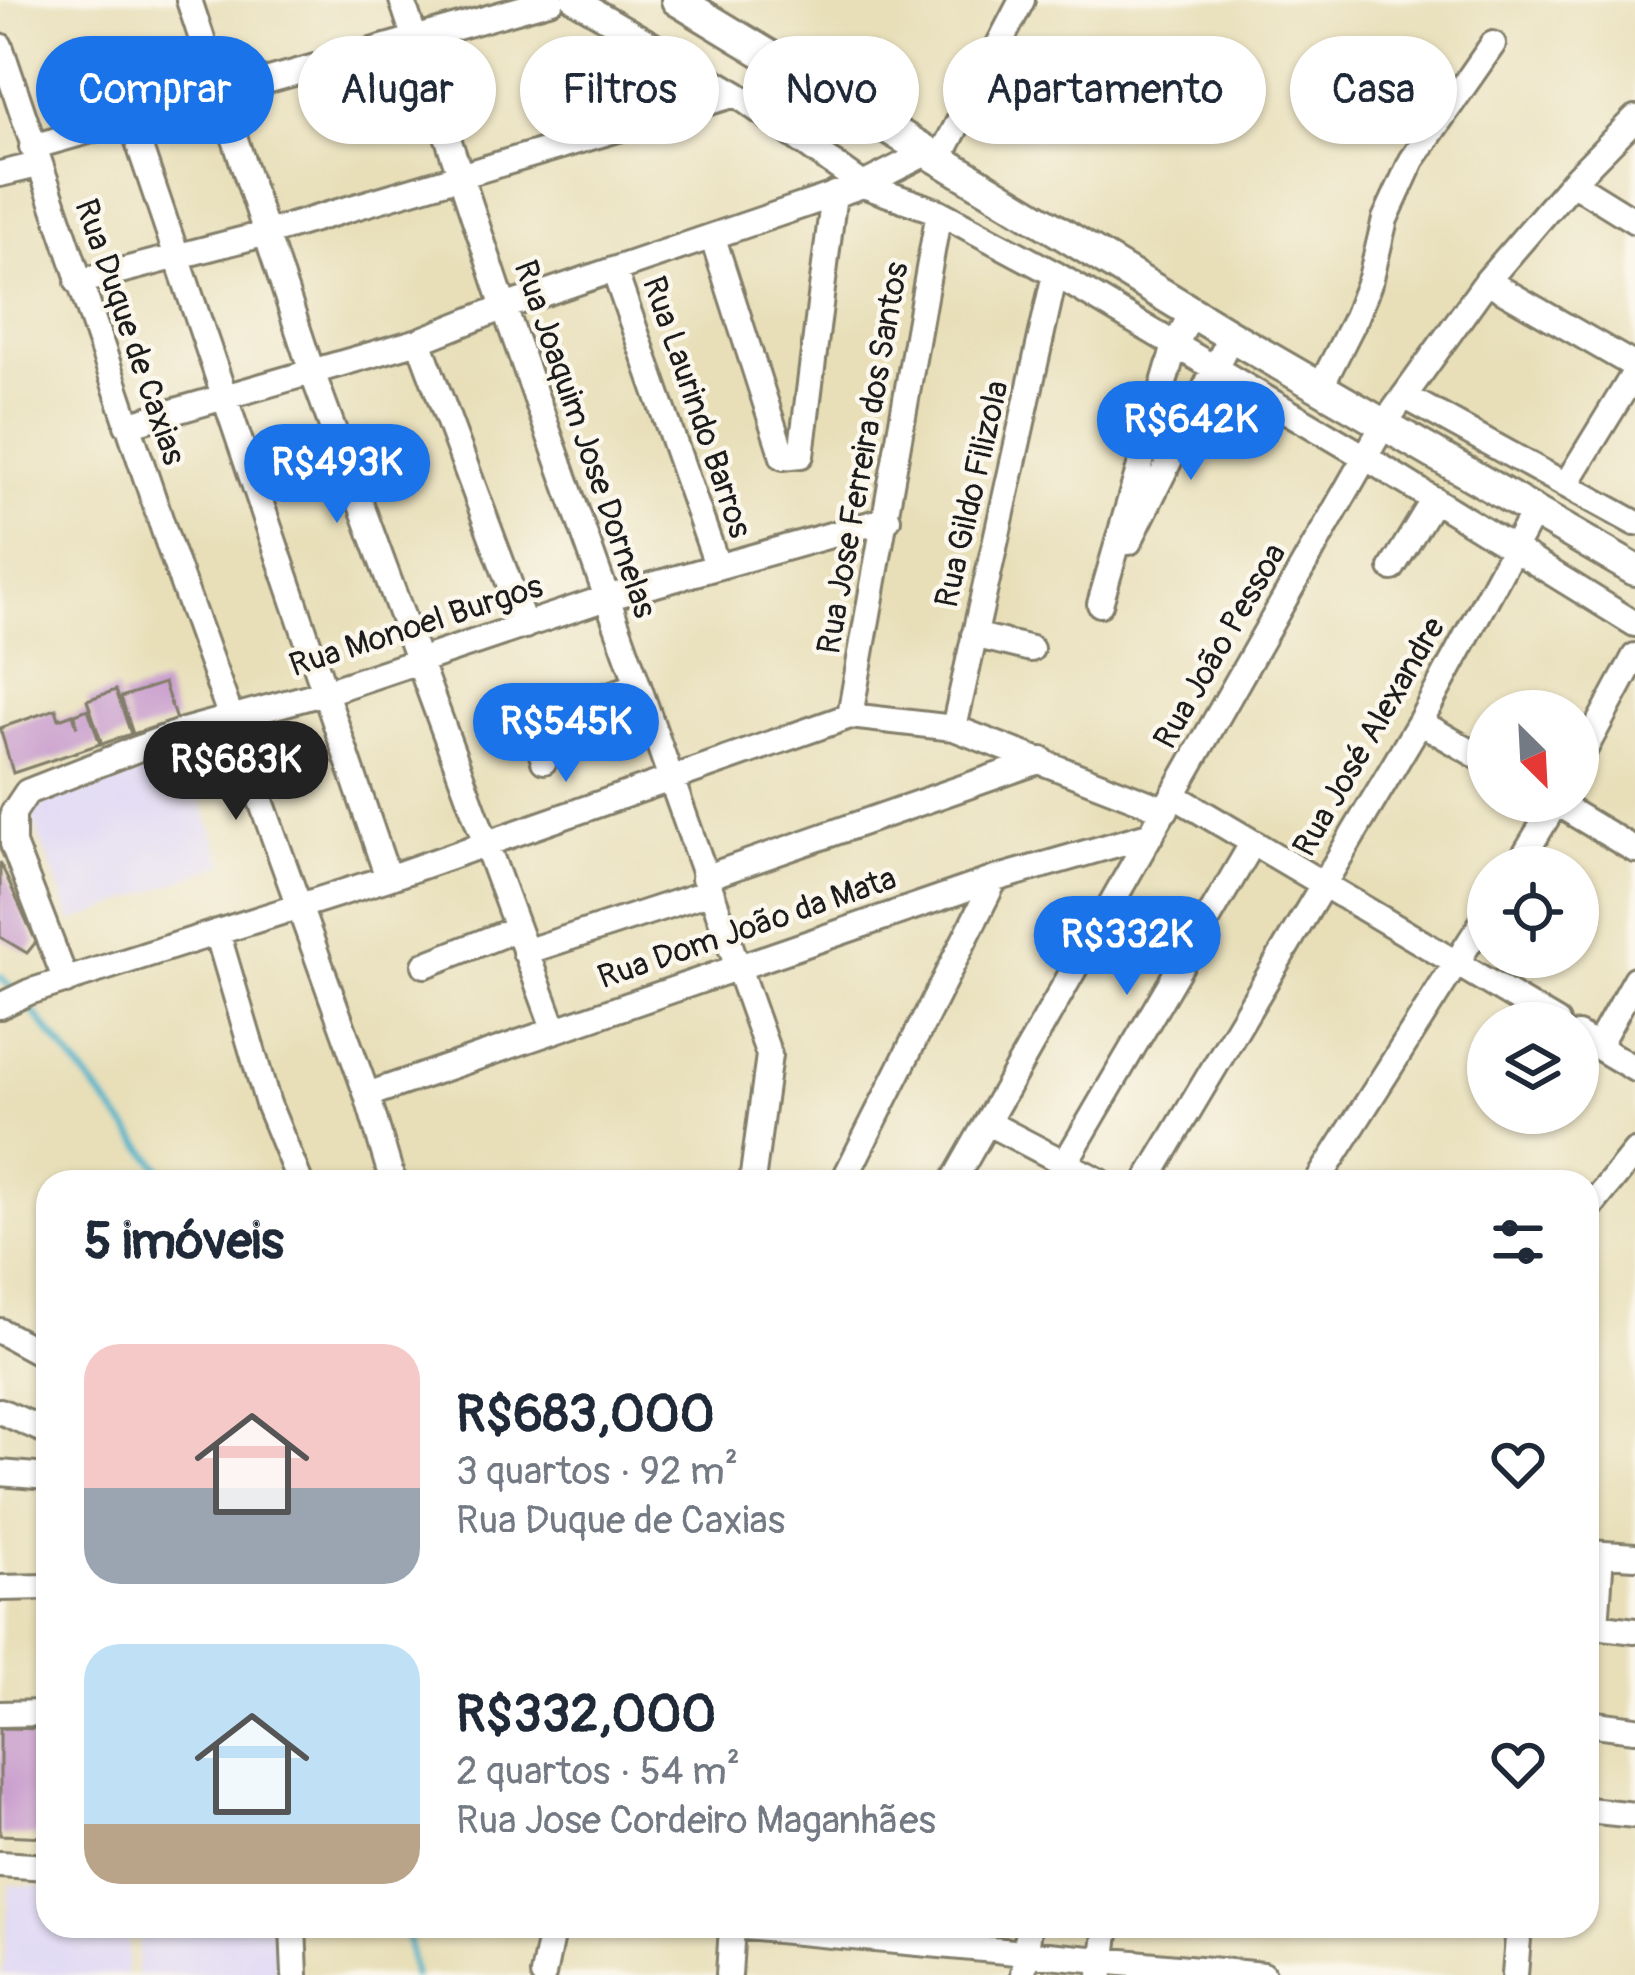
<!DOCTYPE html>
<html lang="pt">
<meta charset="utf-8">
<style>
:root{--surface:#fff;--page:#f2f2f3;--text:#1f2937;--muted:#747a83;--accent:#1a73e8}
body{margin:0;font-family:Pangolin,sans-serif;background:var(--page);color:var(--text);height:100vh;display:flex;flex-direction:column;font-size:45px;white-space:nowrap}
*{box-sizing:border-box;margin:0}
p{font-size:39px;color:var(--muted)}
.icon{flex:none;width:66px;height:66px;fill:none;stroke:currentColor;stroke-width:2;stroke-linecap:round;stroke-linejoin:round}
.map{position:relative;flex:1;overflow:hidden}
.sheet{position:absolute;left:36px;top:1170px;width:1563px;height:768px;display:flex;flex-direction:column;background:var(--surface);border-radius:36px;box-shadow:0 3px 9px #0004}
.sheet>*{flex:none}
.banner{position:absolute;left:36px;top:36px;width:1563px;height:108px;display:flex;gap:24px}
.needle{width:78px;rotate:156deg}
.controls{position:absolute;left:1467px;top:690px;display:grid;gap:24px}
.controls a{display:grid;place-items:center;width:132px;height:132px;border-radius:50%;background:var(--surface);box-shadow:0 3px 9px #0004;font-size:60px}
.price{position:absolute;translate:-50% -102px;padding:0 27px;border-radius:42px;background:var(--accent);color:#fff;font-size:39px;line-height:78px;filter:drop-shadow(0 3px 6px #0008)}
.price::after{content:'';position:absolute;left:50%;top:72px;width:36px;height:27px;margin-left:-18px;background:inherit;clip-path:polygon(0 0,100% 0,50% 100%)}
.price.selected{background:#222;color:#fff}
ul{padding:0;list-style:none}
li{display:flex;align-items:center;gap:36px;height:300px;padding:0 48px}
li span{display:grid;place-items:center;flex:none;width:336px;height:240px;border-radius:36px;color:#555}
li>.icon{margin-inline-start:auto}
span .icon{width:144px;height:144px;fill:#fffc;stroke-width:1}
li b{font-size:51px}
h2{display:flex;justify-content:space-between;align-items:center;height:144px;padding:0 48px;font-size:51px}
.chip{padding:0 42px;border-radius:54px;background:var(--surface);box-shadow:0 3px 9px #0004;font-size:42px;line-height:108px}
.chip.selected{background:var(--accent);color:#fff}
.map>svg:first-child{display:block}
.built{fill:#ddd5f6}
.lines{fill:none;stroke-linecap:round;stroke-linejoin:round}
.stream{stroke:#4bb2ca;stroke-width:6}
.building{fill:#c495ca}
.minor-casing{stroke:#827e6a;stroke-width:30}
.major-casing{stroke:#827e6a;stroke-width:36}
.minor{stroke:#fff;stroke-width:24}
.major{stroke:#fff;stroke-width:30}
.labels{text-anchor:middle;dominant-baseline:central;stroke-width:9;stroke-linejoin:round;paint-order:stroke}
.street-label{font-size:33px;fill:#1c1c1c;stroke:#fbf7ec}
</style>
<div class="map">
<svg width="1635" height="1975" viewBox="0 0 1635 1975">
<rect width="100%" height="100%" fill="#fbf7ec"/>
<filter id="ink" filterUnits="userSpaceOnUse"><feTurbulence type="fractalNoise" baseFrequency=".00833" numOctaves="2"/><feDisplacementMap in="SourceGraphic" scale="24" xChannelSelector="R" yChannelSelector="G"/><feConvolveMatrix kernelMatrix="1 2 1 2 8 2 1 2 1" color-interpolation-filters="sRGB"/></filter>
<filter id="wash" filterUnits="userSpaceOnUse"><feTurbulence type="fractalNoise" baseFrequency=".004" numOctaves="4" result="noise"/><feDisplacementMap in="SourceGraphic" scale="48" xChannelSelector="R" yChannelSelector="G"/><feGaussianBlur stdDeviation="2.7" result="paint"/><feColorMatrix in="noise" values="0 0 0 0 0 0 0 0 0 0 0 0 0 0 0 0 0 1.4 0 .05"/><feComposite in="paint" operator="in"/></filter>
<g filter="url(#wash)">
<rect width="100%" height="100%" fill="#e8dfb9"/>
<path class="built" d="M182,751L225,864L72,922L29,809Z
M10,1885L48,1887V1926H131L126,1975H3Z
M141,1926H276L277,1975H136Z"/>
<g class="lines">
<path class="stream" d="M0,976L13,990
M30,1008L171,1182
M406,1926L414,1975"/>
</g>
<g id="blocks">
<path class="building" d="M164,683L176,720L133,734L121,697Z
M116,690L131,734L102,744L87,700Z
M56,709L59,719L73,714L77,727L75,714L88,709L100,744L13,773L0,728Z
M287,738L293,755L262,766L256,749Z
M0,862L36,942L27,953L0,937Z
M0,1728L48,1729V1837L0,1835Z"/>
</g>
</g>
<g filter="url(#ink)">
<use href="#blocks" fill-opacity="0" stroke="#827e6a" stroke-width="3"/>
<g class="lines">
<g class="minor-casing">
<path id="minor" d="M189,0L312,372L554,1028
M402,0L504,307L769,1055L752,1182
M575,0L736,94L863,185L939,212L1055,274L1365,457L1635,624
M0,46L171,551L367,1095L393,1182
M131,121L388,878
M32,147L552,0
M939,160L1022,0
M0,174L38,165
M1572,182L1635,221
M713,238L783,457L801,455L834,194
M614,270L717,565
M1487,281L1635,366
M78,282L264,234L736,94
M419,341L525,626
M1321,386L1356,317L1371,278L1385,219L1412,160L1493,44
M1404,396L1635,523
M127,425L419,341L504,307L863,185L928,152
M1567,483L1635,372
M1129,542L1231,336
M1392,568L1434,499
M1100,604L1175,345L1192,313
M974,635L1031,649
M850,716L939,212
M1420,722L1488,762
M954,728L1055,274
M544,761L532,721L636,686
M1578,762L1635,656
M1173,795L1557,1023
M1553,801L1635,850
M1517,867L1557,801
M704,878L1042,760
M217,932L268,1104L300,1182
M525,952L709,892
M425,965L516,929
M66,981L13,844V813L27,792L183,731L326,692L606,598L888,519
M0,1006L29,992L388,878L850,716L954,728L1166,810
M1578,1035L1635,1069
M1597,1047L1635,979
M367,1095L995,879L1152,834
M988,1123L1101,1182
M843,1182L995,879
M953,1182L1384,424L1487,281L1572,182L1635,118
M1054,1182L1252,844
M1146,1182L1420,722L1535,509
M1317,1182L1488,913
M1587,1211L1635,1152
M0,1331L48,1357
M0,1411L48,1432
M0,1473L48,1477
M1589,1553L1635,1556
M0,1588L48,1587
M1587,1625L1635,1631
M1596,1626L1601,1554
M0,1714L48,1713
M1587,1723L1635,1729
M1587,1810L1635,1815
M0,1864L48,1867
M293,1926L295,1975
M734,1926L1263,1975
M1101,1973L1107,1926
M543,1975L553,1926
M729,1975L732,1926
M1023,1975L1028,1926
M1515,1975L1519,1926"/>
</g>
<g class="major-casing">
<path id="major" d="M677,0L1231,336L1635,570"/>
</g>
<use href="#minor" class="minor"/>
<use href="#major" class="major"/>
</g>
</g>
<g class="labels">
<g class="street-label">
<text transform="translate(130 332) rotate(71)">Rua Duque de Caxias</text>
<text transform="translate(697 407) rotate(71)">Rua Laurindo Barros</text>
<text transform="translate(585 439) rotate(71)">Rua Joaquim Jose Dornelas</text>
<text transform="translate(863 458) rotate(-80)">Rua Jose Ferreira dos Santos</text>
<text transform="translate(972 494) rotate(-77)">Rua Gildo Filizola</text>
<text transform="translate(416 626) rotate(-18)">Rua Monoel Burgos</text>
<text transform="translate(1220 646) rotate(-60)">Rua João Pessoa</text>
<text transform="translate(1369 737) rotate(-60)">Rua José Alexandre</text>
<text transform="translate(747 928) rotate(-19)">Rua Dom João da Mata</text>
</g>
</g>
</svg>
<div class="controls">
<a><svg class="needle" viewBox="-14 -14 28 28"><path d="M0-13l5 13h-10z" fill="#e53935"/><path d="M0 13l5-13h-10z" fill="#747a83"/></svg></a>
<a><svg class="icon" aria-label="locate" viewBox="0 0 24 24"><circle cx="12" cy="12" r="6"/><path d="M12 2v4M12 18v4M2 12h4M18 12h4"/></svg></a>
<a><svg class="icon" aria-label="layers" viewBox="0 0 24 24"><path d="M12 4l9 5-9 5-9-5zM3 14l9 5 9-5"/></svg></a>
</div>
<b class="price" style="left:1191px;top:483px">R$642K</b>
<b class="price" style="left:337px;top:526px">R$493K</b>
<b class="price" style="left:566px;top:785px">R$545K</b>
<b class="price selected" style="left:236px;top:823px">R$683K</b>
<b class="price" style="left:1127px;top:998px">R$332K</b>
<div class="banner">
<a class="chip selected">Comprar</a>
<a class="chip">Alugar</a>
<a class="chip">Filtros</a>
<a class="chip">Novo</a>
<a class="chip">Apartamento</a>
<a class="chip">Casa</a>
</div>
<section class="sheet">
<h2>5 imóveis<svg class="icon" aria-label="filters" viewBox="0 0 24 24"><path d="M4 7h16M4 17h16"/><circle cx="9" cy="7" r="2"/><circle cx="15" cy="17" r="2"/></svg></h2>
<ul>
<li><span style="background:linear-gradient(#f6c9c9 60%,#9aa5b1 0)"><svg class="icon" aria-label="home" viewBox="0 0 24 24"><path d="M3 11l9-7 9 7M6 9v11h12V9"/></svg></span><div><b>R$683,000</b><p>3 quartos · 92 m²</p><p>Rua Duque de Caxias</p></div><svg class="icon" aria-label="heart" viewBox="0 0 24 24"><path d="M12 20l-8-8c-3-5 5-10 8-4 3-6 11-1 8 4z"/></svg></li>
<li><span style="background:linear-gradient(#bfe0f5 75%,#b9a48a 0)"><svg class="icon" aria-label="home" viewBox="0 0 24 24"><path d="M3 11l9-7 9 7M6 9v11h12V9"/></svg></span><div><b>R$332,000</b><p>2 quartos · 54 m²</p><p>Rua Jose Cordeiro Maganhães</p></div><svg class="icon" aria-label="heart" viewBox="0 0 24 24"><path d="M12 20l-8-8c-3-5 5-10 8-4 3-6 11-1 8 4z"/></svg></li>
</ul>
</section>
</div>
